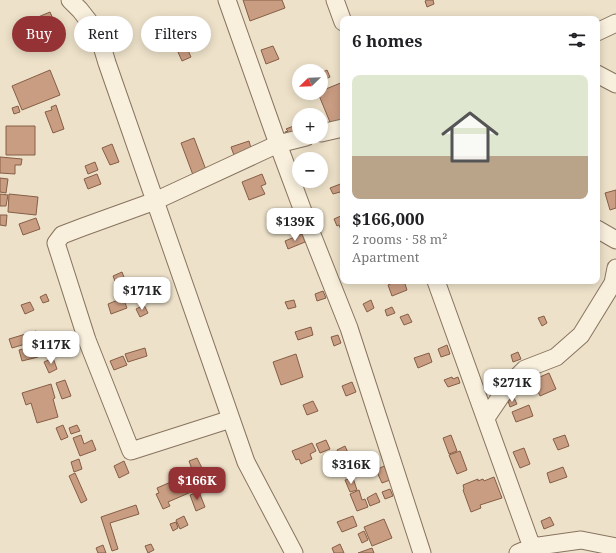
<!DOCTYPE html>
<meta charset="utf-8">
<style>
:root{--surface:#fff;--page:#f2f2f2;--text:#202124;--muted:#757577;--line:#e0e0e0;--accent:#943235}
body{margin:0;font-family:"Noto Serif",serif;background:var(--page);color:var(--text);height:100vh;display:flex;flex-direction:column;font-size:15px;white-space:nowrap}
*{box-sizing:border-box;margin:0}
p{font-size:13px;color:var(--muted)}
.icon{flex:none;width:22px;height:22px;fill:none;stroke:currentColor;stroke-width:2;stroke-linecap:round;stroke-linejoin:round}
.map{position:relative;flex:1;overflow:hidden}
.sheet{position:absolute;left:340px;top:16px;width:260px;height:268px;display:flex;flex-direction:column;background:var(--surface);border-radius:8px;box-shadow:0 2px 10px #0003}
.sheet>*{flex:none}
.banner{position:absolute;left:12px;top:16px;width:268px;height:36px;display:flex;gap:8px}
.needle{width:26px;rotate:247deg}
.tools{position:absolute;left:292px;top:64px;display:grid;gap:8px}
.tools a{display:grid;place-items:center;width:36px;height:36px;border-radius:50%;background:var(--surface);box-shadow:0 2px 10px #0003;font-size:20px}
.price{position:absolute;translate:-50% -34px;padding:0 9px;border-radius:8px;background:#fff;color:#222;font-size:13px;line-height:26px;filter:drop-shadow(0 1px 2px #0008)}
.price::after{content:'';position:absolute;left:50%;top:24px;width:12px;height:9px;margin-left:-6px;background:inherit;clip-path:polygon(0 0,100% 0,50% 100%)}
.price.current{background:var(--accent);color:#fff}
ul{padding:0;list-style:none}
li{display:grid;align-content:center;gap:8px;height:212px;padding:0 12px}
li+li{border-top:1px solid var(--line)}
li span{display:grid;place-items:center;height:124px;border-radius:8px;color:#555}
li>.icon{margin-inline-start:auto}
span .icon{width:72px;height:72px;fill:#fffc;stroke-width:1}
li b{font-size:17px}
h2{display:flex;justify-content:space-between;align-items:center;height:48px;padding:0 12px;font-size:17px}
.pill{padding:0 14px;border-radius:18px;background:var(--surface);box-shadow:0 2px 10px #0003;font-size:14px;line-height:36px}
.pill.current{background:var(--accent);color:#fff}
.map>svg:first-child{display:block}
.building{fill:#c99d82;stroke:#865e46}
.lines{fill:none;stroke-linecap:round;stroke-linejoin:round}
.minor-casing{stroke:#88745f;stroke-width:19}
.minor{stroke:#f8efdd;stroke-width:17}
</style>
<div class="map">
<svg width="616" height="553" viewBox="0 0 616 553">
<rect width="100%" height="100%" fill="#ede1c9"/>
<path class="building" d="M243,0H282L285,8L250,21Z
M427,0H433L434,4L427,7L425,1Z
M50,12L63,42L43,50L31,20Z
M273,46L279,59L266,64L261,50Z
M187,48L191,57L182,61L178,52Z
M50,70L60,95L22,110L12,86Z
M327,70L330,77L323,80L321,73Z
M343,82V122L332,127L318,93H321V91Z
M56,105L64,129L53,133L45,112L52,110L51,107Z
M18,106L20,112L14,114L12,108Z
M296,125L299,133L290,142L285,132L288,131L286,129Z
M6,126H35V155H6Z
M194,138L206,170L193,175L181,143Z
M249,141L252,152L235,158L231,147Z
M112,144L119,162L110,165L102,148Z
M0,157L22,159L21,165H15V174L0,173Z
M95,162L98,170L88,174L85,166Z
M97,174L101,184L88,189L84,179Z
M262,174L266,184L261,186L265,194L249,200L242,182Z
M0,178L8,179L6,193L0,192Z
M343,183V193L341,194L340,192L333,194L330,188Z
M616,190V208L610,210L605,193Z
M0,194L8,195L6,206H0Z
M9,194L38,197L36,215L8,212Z
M0,215H7L6,226L0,225Z
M343,215V229L341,230L339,225L337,226L334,219Z
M36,218L40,229L23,235L19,224Z
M302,234L305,242L288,249L285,241Z
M122,272L130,293L121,296L113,276Z
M397,281H404L407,290L392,296L388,285Z
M323,291L326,298L317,301L315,294Z
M46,294L49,301L43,303L40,297Z
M123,298L127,308L111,314L108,304Z
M294,300L296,307L288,309L285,302Z
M371,300L374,308L367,312L363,304Z
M30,302L34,310L25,314L21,305Z
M144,305L148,313L140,317L136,309Z
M392,307L395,313L387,316L385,310Z
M408,314L412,322L404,325L400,317Z
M544,316L547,323L542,326L538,318Z
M311,327L313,335L298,340L295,332Z
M36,331L39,340L12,348L9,339Z
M338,335L341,343L334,346L331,337Z
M57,336L60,345L45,351L42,342Z
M447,345L450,354L441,357L438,349Z
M35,346L38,357L22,361L19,350Z
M145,348L147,356L128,362L125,354Z
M518,352L521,359L513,362L511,355Z
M429,353L432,362L418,368L414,358Z
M296,354L303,377L281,385L273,362Z
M123,356L127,365L114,370L110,361Z
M53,358L57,369L49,373L44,362Z
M549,373L556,389L540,396L533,380Z
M452,377L453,379L458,377L460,383L448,387L444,380Z
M65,380L71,396L62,399L56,383Z
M352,382L356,392L346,396L342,386Z
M51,384L55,398L53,399L58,417L37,423L31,403L26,405L22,393Z
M514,398L517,404L510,407L508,401Z
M313,401L318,411L307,415L303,405Z
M529,405L533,416L516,422L512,412Z
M63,425L68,437L61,440L56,428Z
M77,425L80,431L71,434L69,428Z
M81,435L84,444L92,440L96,450L80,456L73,438Z
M451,435L457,451L449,454L443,438Z
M565,435L569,446L558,450L553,439Z
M326,440L330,449L320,453L316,444Z
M312,443L316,451L310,454L312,459L301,464L299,459L296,460L292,451Z
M345,446L349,455L341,458L337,450Z
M524,448L530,464L520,468L513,452Z
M460,451L467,470L457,474L449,455Z
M197,458L202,468L193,472L189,461Z
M79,459L82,469L74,472L71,462Z
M124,461L129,473L119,478L114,466Z
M369,462L372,470L354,477L351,470Z
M384,466L390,480L382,483L376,470Z
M563,467L567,477L550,483L547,473Z
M189,469L193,477L182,482L178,473Z
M75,473L87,500L81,503L69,476Z
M204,474L208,484L202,486L198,477Z
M494,477L502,498L480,505L481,508L471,512L463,490L464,489L463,485L478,479V481L483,479L484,481Z
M180,478L182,484L193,479L198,489L168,502L170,506L163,509L156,494L159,493L157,488Z
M353,478L357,490L350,492L345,480Z
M390,489L393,496L385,499L382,492Z
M359,490L362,500L365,499L368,507L357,511L350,494Z
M199,492L205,507L196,511L190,495Z
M376,493L380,502L370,506L367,498Z
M136,505L139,514L110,523L118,549L112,551L101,517Z
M184,516L188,525L180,529L176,520Z
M353,516L357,526L342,532L337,522Z
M550,517L554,525L544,529L541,521Z
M384,519L392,538L372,546L364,527Z
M176,522L178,528L173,531L170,524Z
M364,531L368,540L362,543L358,534Z
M151,544L154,550L148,553L145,546Z
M340,544L344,553H334L332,548Z
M103,545L106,553H98L96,548Z
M372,548L374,553H358Z"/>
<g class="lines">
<g class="minor-casing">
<path id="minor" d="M70,0L80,10L98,33L107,63L246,462L294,553
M227,0L278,144L307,222L349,328L422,553
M335,0L343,22
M597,32L616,23
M597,74L616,84
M321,133L343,128
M597,229L616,240
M436,281L534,553
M486,418L507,387L525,369L556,357L581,335L613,283L616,268
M231,419L131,451L87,340L56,243L62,235L83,227L155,201L278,144L306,137
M518,553L532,547L581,540L616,547"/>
</g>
<use href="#minor" class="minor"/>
</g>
</svg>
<div class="tools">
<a><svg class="needle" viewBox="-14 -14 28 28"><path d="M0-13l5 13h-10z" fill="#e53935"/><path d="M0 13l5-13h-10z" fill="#757577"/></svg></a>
<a>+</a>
<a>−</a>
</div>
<b class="price" style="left:295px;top:242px">$139K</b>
<b class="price" style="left:142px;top:311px">$171K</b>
<b class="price" style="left:51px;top:365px">$117K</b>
<b class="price" style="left:512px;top:403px">$271K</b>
<b class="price" style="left:351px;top:485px">$316K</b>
<b class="price current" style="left:197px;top:501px">$166K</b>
<div class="banner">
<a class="pill current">Buy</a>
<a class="pill">Rent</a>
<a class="pill">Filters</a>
</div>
<section class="sheet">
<h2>6 homes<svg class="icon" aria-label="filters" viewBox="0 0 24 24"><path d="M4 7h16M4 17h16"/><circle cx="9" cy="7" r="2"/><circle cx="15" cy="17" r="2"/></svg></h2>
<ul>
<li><span style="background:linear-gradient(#dfe7d0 65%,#b9a48a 0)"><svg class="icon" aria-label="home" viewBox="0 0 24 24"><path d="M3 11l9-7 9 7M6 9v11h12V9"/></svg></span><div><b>$166,000</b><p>2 rooms · 58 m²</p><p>Apartment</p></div></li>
</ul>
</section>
</div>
